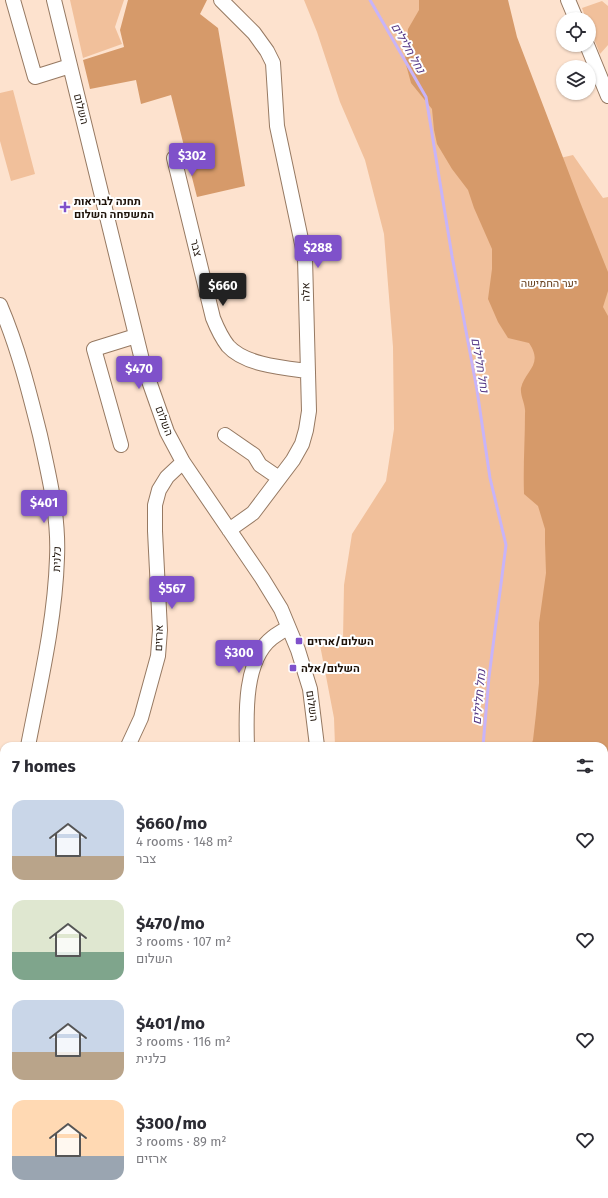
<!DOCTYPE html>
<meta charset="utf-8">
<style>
:root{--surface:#fff;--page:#f2f2f3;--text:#2b2b33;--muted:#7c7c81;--accent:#7f51ca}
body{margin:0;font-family:"Fira Sans",Heebo,sans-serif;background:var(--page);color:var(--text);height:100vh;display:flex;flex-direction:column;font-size:15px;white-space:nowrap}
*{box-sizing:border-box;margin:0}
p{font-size:13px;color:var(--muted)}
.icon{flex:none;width:22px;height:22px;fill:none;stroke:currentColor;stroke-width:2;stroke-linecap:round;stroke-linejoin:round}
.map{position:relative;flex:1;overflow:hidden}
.details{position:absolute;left:0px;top:742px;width:608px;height:456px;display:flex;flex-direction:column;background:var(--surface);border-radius:12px 12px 0 0;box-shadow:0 1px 3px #0004}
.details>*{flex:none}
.fabs{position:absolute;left:556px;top:12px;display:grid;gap:8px}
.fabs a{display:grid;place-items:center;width:40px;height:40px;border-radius:50%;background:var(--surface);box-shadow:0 1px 3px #0004;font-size:20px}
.price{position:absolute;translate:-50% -34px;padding:0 9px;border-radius:4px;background:var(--accent);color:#fff;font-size:13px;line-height:26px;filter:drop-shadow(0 1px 2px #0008)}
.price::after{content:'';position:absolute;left:50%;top:24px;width:12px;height:9px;margin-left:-6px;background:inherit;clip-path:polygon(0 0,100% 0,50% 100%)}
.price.active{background:#222;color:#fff}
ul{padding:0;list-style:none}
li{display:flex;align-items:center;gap:12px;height:100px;padding:0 12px}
li span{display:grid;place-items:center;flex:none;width:112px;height:80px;border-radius:12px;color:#555}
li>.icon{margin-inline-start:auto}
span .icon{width:48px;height:48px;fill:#fffc;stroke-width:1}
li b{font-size:17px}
h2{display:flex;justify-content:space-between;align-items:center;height:48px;padding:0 12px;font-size:17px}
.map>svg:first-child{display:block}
.green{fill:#f1c09b}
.forest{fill:#d69a6a}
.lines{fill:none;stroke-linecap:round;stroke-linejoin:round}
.stream{stroke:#c8b4f8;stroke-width:3}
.minor-casing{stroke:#967962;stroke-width:16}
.minor{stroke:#fff;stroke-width:14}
.poi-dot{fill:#7f51ca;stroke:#fff;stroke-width:1.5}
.labels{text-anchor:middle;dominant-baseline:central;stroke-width:4;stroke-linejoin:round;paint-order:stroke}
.street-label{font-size:11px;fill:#1d1209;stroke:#fff}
.poi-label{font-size:11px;font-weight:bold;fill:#1d1209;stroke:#fff;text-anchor:start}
.park-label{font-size:11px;fill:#653c18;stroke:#fff}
.water-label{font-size:12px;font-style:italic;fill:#553886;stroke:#fff}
</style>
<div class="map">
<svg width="608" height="1198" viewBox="0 0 608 1198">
<rect width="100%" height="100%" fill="#fde2ce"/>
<path class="green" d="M70,0H124L115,27L122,44L83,58Z
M304,0H427L541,345L555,529L536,746H335L334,718L320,645L343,639L344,585L352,534L386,481L394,429L393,347L384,234L365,160L340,102L317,32Z
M602,1L608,6V45L600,54L589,26V19H586L582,8Z
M13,90L35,174L11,181L0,141V93Z
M573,155L603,198L608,197V320L597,301L556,159Z
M287,1194H411L409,1198H287Z"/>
<path class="forest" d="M128,0H207L200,14L218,28L245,186L197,197L171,95L141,104L136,80L90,89L83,60L124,47L120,30Z
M419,0H508L517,37L580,202L608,272V291L603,307L608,316V1198H413L415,1194H604V746H531L533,740L536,714L539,683V623L546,573L545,543V529L538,506L524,494C523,467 525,440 525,413C526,405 520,396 521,388C525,370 544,365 529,343L508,338L498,322L488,299L492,269V249L474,208L468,190L452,169L437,144L434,130L432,109L411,83L405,61L408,29L419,10Z"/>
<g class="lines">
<path class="stream" d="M370,0L426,97L452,256L477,390L490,478L506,545L489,677L483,746
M447,1198L448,1194"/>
<g class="minor-casing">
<path id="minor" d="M13,0L35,77L70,66
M54,0L143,364L167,432L183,462L262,578L281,609L298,650L310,689L317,746
M221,0L254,33L267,51L273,63L277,126L305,258L309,411L306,430L302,444L293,460L253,513L229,530
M568,0L576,19
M587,45L608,96
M174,158L213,318C217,328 221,337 228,346C245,365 284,368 308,371
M0,305C18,347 29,391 40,435C49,476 59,516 57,558C55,621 40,684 28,746
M225,435L254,455L260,465L279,478
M121,445L94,349L136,336
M128,746L141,718L158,656L160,630L155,531V505L159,490L167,477L183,462
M247,746C246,714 244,660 272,638C277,634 283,631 288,627
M0,867L4,858
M0,948L4,955
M0,1066L4,1068
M0,1180L4,1183
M20,1194L26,1198
M263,1198L269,1196"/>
</g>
<use href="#minor" class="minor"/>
</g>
<g class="poi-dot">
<path d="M63 201h4v4h4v4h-4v4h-4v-4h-4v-4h4z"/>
<rect x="295" y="637" width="8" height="8" rx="2"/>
<rect x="289" y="664" width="8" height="8" rx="2"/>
</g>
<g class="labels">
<g class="street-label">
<text transform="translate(81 109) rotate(76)">השלום</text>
<text transform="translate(196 248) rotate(76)">צבר</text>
<text transform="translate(306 292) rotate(-92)">אלה</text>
<text transform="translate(164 421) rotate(69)">השלום</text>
<text transform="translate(57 559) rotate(-88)">כלנית</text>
<text transform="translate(159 638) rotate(-88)">ארזים</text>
<text transform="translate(312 706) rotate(82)">השלום</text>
</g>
<g class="poi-label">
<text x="74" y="201">תחנה לבריאות<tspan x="74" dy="13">המשפחה השלום</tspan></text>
<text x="307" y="641">השלום/ארזים</text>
<text x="301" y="668">השלום/אלה</text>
</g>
<g class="park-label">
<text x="549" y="283">יער החמישה</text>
</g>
<g class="water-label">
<text transform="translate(408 48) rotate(60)">נחל חלילים</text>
<text transform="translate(480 365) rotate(80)">נחל חלילים</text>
<text transform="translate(479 697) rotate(-85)">נחל חלילים</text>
</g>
</g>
</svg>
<div class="fabs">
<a><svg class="icon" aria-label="locate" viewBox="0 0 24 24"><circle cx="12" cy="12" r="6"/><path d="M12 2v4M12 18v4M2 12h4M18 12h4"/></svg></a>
<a><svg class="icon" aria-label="layers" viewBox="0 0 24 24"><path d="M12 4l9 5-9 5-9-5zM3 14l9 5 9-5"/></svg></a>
</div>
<b class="price" style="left:192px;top:177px">$302</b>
<b class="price" style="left:318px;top:269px">$288</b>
<b class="price active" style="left:223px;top:307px">$660</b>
<b class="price" style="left:139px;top:390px">$470</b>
<b class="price" style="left:44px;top:524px">$401</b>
<b class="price" style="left:172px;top:610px">$567</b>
<b class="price" style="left:239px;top:674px">$300</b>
<section class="details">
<h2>7 homes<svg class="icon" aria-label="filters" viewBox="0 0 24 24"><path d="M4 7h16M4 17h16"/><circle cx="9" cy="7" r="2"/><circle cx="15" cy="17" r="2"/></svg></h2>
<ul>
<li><span style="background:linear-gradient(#c9d6e8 70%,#b9a48a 0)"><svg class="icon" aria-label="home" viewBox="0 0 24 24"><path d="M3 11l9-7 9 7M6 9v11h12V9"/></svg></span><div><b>$660/mo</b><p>4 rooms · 148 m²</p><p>צבר</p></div><svg class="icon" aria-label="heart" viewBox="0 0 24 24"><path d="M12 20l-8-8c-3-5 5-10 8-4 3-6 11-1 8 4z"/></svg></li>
<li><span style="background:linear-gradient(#dfe7d0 65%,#7fa58c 0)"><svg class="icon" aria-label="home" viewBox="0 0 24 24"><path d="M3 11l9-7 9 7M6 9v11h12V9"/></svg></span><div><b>$470/mo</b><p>3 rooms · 107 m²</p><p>השלום</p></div><svg class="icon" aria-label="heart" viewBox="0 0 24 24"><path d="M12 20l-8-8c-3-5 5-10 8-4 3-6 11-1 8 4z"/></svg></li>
<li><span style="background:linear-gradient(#c9d6e8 65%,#b9a48a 0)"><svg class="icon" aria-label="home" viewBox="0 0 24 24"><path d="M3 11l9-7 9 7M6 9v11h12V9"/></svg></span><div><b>$401/mo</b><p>3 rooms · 116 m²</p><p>כלנית</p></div><svg class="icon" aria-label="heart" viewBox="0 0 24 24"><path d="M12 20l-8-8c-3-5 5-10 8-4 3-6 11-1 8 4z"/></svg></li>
<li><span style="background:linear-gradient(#ffd9b3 70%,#9aa5b1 0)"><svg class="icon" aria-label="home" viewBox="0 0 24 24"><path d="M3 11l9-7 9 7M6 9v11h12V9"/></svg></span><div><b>$300/mo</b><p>3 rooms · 89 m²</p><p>ארזים</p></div><svg class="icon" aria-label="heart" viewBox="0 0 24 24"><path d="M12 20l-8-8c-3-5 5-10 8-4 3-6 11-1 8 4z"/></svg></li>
</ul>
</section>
</div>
